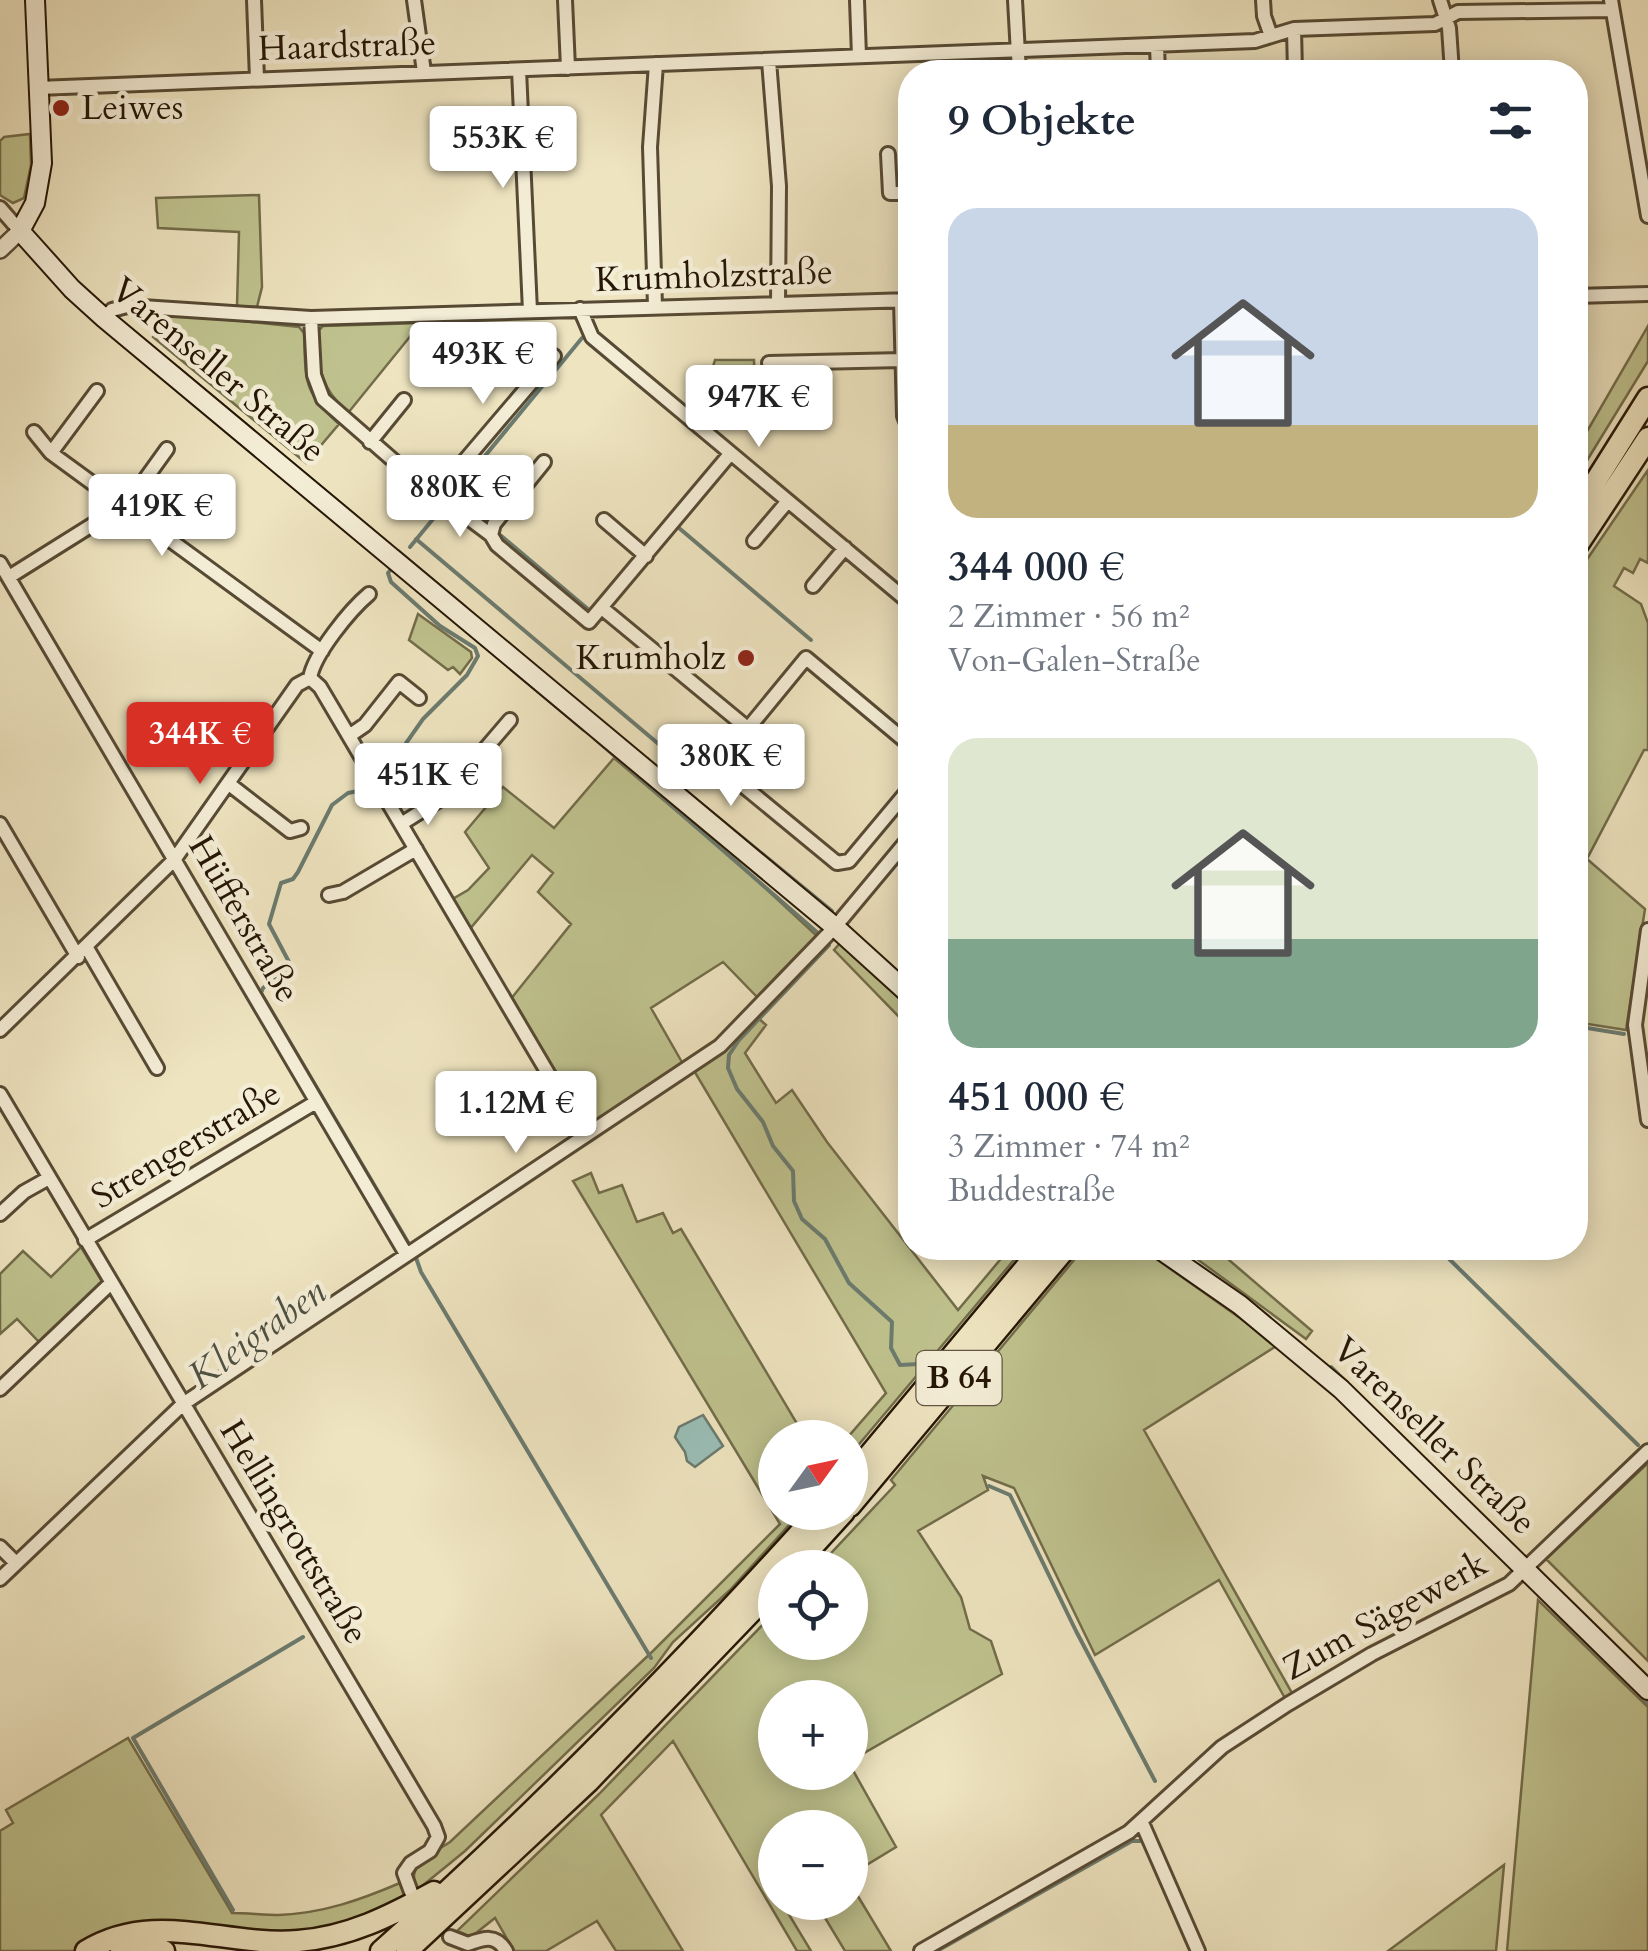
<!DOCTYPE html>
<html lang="de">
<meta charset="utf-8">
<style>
:root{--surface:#fff;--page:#f2f2f3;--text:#1f2937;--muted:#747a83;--accent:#d93025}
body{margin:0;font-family:Cardo,serif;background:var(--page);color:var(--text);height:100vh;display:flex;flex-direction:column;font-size:38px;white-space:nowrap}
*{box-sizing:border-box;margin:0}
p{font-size:32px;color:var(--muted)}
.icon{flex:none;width:55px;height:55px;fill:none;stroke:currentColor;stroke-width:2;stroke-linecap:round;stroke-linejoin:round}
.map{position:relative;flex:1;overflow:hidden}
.panel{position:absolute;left:898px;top:60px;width:690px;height:1200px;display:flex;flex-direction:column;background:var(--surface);border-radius:40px;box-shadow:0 5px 25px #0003}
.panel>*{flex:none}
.needle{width:65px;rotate:57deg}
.tools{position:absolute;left:758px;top:1420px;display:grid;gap:20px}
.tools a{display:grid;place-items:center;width:110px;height:110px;border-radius:50%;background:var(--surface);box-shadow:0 5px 25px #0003;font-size:50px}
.price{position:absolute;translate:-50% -85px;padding:0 22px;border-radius:10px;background:#fff;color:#222;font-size:32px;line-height:65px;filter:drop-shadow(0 2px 5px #0008)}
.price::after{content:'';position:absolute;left:50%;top:60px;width:30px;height:22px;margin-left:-15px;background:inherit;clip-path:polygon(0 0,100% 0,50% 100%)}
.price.current{background:var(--accent);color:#fff}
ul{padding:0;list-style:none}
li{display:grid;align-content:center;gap:20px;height:530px;padding:0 50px}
li span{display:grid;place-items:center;height:310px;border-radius:30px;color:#555}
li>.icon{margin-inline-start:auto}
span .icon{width:180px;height:180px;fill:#fffc;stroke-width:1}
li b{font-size:42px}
h2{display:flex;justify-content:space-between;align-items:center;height:120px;padding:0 50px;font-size:42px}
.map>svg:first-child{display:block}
.green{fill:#bfc28e;stroke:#726c4a;stroke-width:2.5}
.water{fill:#9abeb6;stroke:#6b7b6f;stroke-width:2.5}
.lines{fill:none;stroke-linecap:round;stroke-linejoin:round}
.stream{stroke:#6b7b6f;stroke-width:4}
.minor-casing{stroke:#574a34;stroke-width:18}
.tertiary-casing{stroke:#574a34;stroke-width:20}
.secondary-casing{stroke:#251605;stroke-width:22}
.trunk-casing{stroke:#251605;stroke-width:25}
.minor{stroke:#f4edd6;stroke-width:12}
.tertiary{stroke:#f4edd6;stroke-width:15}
.secondary{stroke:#f4edd6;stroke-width:18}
.trunk{stroke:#eee4c0;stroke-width:20}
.poi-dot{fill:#8f2418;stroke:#f4edd6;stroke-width:4}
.labels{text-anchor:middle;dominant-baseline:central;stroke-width:9;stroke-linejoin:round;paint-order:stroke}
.shield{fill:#f4edd6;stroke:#635644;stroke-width:2.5}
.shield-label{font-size:32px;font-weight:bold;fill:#251605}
.street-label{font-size:35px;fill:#251605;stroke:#f4edd6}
.poi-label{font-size:35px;fill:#251605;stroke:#f4edd6;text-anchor:start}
.water-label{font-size:38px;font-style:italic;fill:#4e5143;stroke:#f4edd6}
</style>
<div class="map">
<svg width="1648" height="1951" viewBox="0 0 1648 1951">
<rect width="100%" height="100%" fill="#eee4c0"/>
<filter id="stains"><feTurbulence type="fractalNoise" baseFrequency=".002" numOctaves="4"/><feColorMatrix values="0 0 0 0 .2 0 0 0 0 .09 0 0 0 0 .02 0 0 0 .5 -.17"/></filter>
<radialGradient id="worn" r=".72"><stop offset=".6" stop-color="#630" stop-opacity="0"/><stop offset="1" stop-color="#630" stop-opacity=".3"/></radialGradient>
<path class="green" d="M30,134L31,165L24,198L13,203L0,195V141L4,137Z
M259,195L262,287L257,307L237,306L239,232L158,228L156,198Z
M164,313L299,327L304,333C306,381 302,391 339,424L306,463L153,337Z
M421,323L348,413C319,386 319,369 317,332L323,326Z
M1648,326V361L1575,480V452Z
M715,360H754L755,392L736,391L712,370Z
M1648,470V563L1640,559L1633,573L1624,568L1614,586L1641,604L1648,623V750H1644L1587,859L1645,909L1626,1030L1575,1022V758L1585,739L1575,733V577Z
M418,614L471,652L472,658L460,674L453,667L448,670L409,640Z
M614,758L737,862L818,937L759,999L723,962L651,1008L683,1064L592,1124L585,1122L510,1000L571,924L538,892L553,873L532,855L469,930L451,900L468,890L489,868L465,832L503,787L554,828Z
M841,942L910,1007V1016L903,1021L834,950Z
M756,1016L766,1025L745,1053L776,1103L792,1090L827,1142L958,1310L1010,1248H1024L850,1455L848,1437L886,1393L693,1069Z
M591,1173L599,1193L622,1185L637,1222L663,1213L673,1233L681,1229L805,1437L775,1438V1512L800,1513L730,1590L673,1642L654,1668L465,1851L416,1891C407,1860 428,1857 450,1842L653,1651L780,1524L573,1181Z
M81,1247L103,1283L40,1343L17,1319L0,1334V1274L23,1251L51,1277Z
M1084,1248H1141L1278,1345L1144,1430L1293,1695L1286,1700L1219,1580L1095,1655L1014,1488L983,1476L988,1490L918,1531L961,1597L970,1629L991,1641L1002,1674L850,1761V1698H775V1772H850V1765L896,1847L850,1875V1828H775V1902L804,1903L788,1913L811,1951H797L673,1741L601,1815L683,1951H616L597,1921L546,1951H514L495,1918L471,1937L457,1931L599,1794L775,1612V1642H850V1568L818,1567L895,1485L891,1480Z
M1182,1248H1215L1312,1331L1306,1339Z
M1648,1463V1661L1546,1559Z
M1538,1600L1648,1707V1951H1507Z
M128,1738L232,1913C248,1913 263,1915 279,1915C324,1913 360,1900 400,1883L409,1896L387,1908L326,1930L94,1939L74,1951H0V1831L13,1823L6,1810Z
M1504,1865L1496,1951H1388Z
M850,1883L891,1951H845L816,1903L850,1902Z"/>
<path class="water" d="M703,1415L723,1446L695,1467L687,1461L685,1452L675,1437L679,1427Z"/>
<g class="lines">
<path class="stream" d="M178,368L390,545
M453,494L486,522
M679,528L811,640
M499,534L589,610
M416,539L700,779
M410,547L582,338
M398,551L465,607
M476,617L496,633
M476,639L584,730
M594,738L819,934
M383,776L423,719L467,675L478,656L475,648L440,626L391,582L388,573L393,567
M671,779L832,911
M368,789L348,793L332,805L298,872L293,879L281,883L269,924L289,962L287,969L263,988L261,993L409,1244
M829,945L739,1040L729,1055L728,1068L737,1089L763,1122L773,1146L793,1171L794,1201L802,1219L825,1239L849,1283L892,1322L891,1348L900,1365L919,1364
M1575,1026L1624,1034
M1438,1248L1638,1445
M415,1255L421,1272L651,1658
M1331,1367L1358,1394
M194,1410L195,1404L247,1369
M989,1486L1010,1495L1076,1631L1155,1781
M1553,1610L1648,1703
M233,1910L133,1738L303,1637
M937,1951L1132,1841H1143"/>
<g class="minor-casing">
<path id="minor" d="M254,0L257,79
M414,0L424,72
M565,0L568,68
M857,0L859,56
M1015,0L1019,72
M1263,0L1264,16L1271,36
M1440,0L1449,28L1452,72
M1611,0L1648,216
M1294,29L1295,72
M1157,46L1158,72
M769,61L779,186L778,304
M519,70L530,311
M38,88L1255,41L1294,29L1435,24L1458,12L1612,10
M888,154L890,193H910
M0,208L20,231
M1575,296L1648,294
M901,300L904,416L910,431
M655,306L650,147L656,64
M580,309L592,337L910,603
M104,318L112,310L127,306L311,318L910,300
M311,318L314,375L323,399L418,482L444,485L554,356
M769,363L903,360
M34,432L51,453L322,651
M370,442L404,400
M51,453L97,391
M544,462L494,524L491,535L497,545L589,622L730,454
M451,505L491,535
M126,506L167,449
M604,520L646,556
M754,541L788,501
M0,563L406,1254
M9,577L116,510L121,502
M813,586L845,548
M602,608L746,727
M310,678L320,687L585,1136
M349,736L365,725L399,682L419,698
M910,745L806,658L718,765L837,863L849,861L910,788
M229,784L290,831L301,828
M0,824L78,957
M401,824L444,797L510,720
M329,895L343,892L416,849
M1648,930L1635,1025L1648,1120
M87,948L157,1068
M0,1030L174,860L297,685L310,678C314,654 350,610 369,594
M0,1094L434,1826L438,1837L430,1851L411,1863L404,1873L411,1892
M0,1214L24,1192L49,1178
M85,1240L316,1102
M0,1389L111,1283
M0,1547L16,1563
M0,1579L183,1404L720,1046L835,927L910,837
M1142,1823L1198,1951
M450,1937L468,1944C484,1938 496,1934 506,1951
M921,1951L1129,1832L1222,1747L1288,1704L1372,1654L1509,1584L1648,1451"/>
</g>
<g class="tertiary-casing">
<path id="tertiary" d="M0,250L20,231"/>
</g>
<g class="secondary-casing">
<path id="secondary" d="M35,0L42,163L35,203L20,231L72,289L104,318L835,927L910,995
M1158,1248L1240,1305L1341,1389L1648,1690"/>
</g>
<g class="trunk-casing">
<path id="trunk" d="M1575,514L1648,398
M1575,549L1648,438
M850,1478L1042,1248
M850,1506L1066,1248
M793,1568L844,1512
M86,1951C155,1909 224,1947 298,1941C349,1937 390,1916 434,1892
M121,1951L150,1948L164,1951
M381,1951C536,1814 680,1666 819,1512
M407,1951L588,1782L775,1587"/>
</g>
<use href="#minor" class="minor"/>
<use href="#tertiary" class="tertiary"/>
<use href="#secondary" class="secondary"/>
<use href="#trunk" class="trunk"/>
</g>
<g class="poi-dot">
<circle cx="61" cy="108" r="10"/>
<circle cx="746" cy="658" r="10"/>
</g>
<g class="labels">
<rect class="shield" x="916.5" y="1351" width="85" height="54" rx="8"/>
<g class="shield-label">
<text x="959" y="1378">B 64</text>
</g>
<g class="street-label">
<text transform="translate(347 46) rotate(-2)">Haardstraße</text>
<text transform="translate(714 276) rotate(-2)">Krumholzstraße</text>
<text transform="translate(218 370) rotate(40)">Varenseller Straße</text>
<text transform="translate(244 919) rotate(60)">Hüfferstraße</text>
<text transform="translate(186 1145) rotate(-31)">Strengerstraße</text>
<text transform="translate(1434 1436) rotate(44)">Varenseller Straße</text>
<text transform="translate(294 1532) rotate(59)">Hellingrottstraße</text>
<text transform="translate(1385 1616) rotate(-29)">Zum Sägewerk</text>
</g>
<g class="poi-label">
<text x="81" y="108">Leiwes</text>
<text x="726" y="658" text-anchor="end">Krumholz</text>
</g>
<g class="water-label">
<text transform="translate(257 1334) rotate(-36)">Kleigraben</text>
</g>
</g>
<rect width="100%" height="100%" filter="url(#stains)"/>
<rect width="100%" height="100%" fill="url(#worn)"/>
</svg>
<div class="tools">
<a><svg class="needle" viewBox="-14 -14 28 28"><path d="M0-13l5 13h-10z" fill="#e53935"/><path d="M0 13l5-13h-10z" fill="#747a83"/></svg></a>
<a><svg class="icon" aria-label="locate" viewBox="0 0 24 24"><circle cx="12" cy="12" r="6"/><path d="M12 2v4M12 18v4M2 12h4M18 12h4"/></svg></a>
<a>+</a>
<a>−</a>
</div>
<b class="price" style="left:503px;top:191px">553K €</b>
<b class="price" style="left:483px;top:407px">493K €</b>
<b class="price" style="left:759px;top:450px">947K €</b>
<b class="price" style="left:460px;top:540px">880K €</b>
<b class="price" style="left:162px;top:559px">419K €</b>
<b class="price current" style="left:200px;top:787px">344K €</b>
<b class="price" style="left:731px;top:809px">380K €</b>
<b class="price" style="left:428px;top:828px">451K €</b>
<b class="price" style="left:516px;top:1156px">1.12M €</b>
<section class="panel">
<h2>9 Objekte<svg class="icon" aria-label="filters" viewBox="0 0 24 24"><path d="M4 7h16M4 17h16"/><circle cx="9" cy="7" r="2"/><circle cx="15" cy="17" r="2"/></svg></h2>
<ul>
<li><span style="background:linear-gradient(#c9d6e8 70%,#c2b280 0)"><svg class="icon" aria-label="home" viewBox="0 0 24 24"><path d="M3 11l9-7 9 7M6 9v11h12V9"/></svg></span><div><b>344 000 €</b><p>2 Zimmer · 56 m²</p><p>Von-Galen-Straße</p></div></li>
<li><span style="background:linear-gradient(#dfe7d0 65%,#7fa58c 0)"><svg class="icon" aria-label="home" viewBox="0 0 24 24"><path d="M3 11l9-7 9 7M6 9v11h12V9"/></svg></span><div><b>451 000 €</b><p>3 Zimmer · 74 m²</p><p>Buddestraße</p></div></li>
</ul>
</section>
</div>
